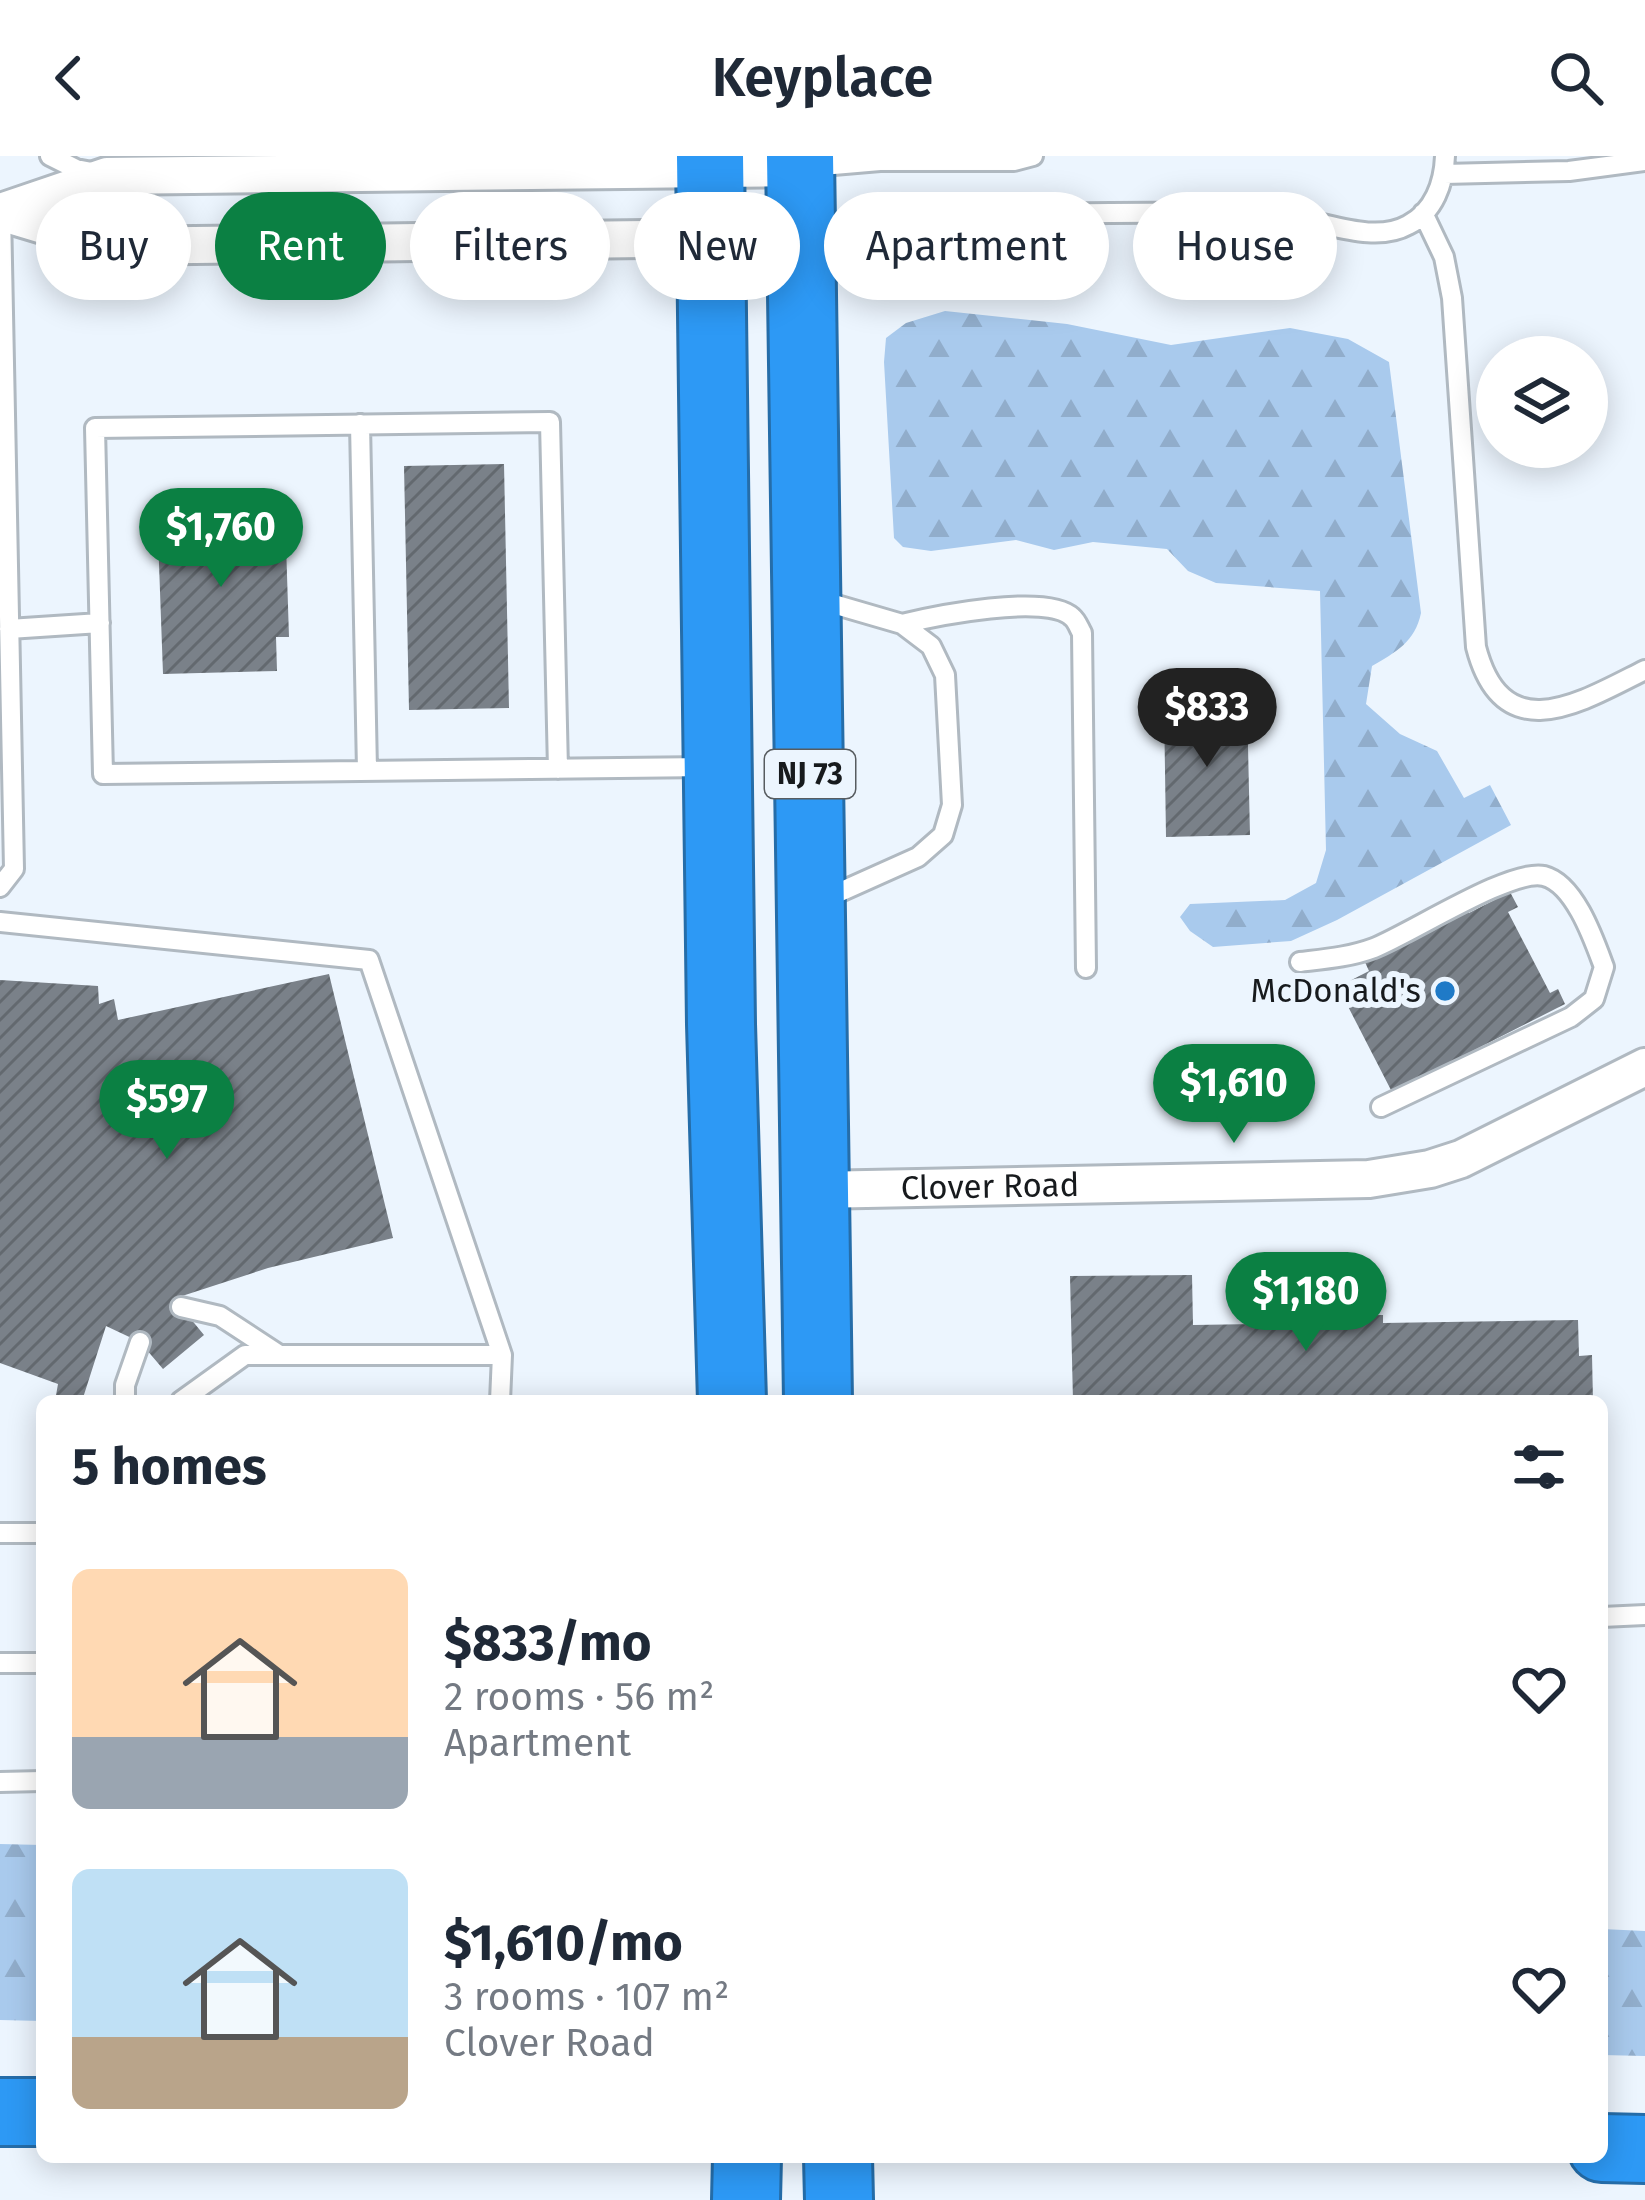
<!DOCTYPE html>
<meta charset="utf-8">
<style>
:root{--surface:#fff;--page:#f2f2f3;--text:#1f2937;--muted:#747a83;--accent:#0b8043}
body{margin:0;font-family:"Fira Sans",sans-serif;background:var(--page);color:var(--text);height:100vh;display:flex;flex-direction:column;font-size:45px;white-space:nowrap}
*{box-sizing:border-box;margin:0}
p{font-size:39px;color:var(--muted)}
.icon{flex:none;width:66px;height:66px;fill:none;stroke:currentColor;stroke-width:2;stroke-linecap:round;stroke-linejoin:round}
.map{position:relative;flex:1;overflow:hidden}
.sheet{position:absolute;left:36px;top:1239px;width:1572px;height:768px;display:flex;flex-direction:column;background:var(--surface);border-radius:18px;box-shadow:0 6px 30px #0003}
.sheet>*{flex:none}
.guide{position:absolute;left:36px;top:36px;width:1575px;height:108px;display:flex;gap:24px}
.tools{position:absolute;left:1476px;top:180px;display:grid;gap:24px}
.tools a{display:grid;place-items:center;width:132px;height:132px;border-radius:50%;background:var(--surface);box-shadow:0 6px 30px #0003;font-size:60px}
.price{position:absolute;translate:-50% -102px;padding:0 27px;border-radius:42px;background:var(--accent);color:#fff;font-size:39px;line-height:78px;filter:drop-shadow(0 3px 6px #0008)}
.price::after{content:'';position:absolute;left:50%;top:72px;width:36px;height:27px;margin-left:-18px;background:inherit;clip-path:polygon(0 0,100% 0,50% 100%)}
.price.selected{background:#222;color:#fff}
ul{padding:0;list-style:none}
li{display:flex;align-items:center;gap:36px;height:300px;padding:0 36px}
li span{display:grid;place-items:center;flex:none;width:336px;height:240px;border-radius:18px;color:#555}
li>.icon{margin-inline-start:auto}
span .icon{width:144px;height:144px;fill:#fffc;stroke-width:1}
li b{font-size:51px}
h2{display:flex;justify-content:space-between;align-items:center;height:144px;padding:0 36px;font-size:51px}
.chip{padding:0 42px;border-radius:54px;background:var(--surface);box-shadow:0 6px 30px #0003;font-size:42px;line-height:108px}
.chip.selected{background:var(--accent);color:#fff}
header{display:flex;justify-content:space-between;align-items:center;height:156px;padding:0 36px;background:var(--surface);font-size:54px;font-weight:600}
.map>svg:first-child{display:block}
.forest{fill:url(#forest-firs)}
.building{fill:url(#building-hatch)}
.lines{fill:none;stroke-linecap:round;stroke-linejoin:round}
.lane-casing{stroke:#b0b9c1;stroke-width:24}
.street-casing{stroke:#b0b9c1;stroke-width:42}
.highway-casing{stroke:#256da9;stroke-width:72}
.lane{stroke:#fff;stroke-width:18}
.street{stroke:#fff;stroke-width:36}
.highway{stroke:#2d99f5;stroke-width:66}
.poi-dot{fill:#1f7ac7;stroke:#ecf5fe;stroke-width:4.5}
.labels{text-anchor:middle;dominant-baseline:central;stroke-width:12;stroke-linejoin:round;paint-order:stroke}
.shield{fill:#ecf5fe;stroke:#575c60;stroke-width:3}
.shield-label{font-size:30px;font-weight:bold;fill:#171a1d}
.poi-label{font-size:33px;fill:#171a1d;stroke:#ecf5fe;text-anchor:end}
.street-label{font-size:33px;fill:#171a1d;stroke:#ecf5fe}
</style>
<header><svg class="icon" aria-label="back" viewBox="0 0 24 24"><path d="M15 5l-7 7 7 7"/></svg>Keyplace<svg class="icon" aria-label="search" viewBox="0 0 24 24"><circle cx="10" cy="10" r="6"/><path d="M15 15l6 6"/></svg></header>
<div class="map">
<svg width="1645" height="2044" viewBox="0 0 1645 2044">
<defs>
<pattern id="forest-firs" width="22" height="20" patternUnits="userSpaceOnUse" patternTransform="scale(3)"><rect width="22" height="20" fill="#a9caed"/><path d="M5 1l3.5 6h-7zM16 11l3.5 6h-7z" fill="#91adcb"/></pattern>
<pattern id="building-hatch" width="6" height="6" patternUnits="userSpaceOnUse" patternTransform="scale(3)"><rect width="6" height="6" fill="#7a8189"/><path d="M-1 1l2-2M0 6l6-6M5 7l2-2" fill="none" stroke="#63696f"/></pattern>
</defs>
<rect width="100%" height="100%" fill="#ecf5fe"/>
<path class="forest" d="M945,155L1067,168L1171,189L1290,172L1348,183L1389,206L1421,457C1415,486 1396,496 1372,510L1366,548L1400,578L1437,595L1464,642L1490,629L1511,669L1337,764L1291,785L1213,791L1190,775L1180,761L1190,748L1285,744L1316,727L1326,694L1320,435L1216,427L1188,415L1167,393L1093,386L1054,394L1016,384L931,395L903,391L894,382L884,206L886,182L906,167Z
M0,1688L42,1689V1865L0,1864Z
M1602,1773L1645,1775V1900L1602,1899Z"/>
<path class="building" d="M504,308L509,552L409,554L404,310Z
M272,350L273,389L286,388L289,481H276L277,515L163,518L157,353Z
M1247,546L1250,679L1166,681L1164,548Z
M1510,736L1518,751L1508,756L1550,837L1558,833L1565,848L1392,936L1338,831L1369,815L1364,804L1466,752L1469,757Z
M329,818L393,1082L268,1112L179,1141L181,1151L204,1179L163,1213L140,1186L106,1170L82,1245H55L58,1228L0,1207V824L98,830L99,848L114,843L118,864Z
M1192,1119L1193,1169L1331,1167V1160L1383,1159V1167L1578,1164L1579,1200L1592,1199L1593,1245H1073L1070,1120Z"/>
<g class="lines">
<g class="lane-casing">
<path id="lane" d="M50,0L76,13L97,17
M810,11L880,5H1014L1033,0
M1444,18L1569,15L1645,5
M1423,57L1444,101L1452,142L1476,491C1503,595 1581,546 1645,514
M817,116C836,95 854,76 881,67C923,53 974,58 1018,58C1109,57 1201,54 1292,62C1327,66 1374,88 1408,69C1434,56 1444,27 1445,0
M360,268L367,614
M816,443L902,468L931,490L945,519L952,649L943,679L918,701L822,744
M902,468C935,460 1047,437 1072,461C1077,465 1079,472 1082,477L1086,812
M9,473L100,467
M558,613L550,266L95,272L103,618L708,611
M0,731L14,713L1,56
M0,766L369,804L502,1199L500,1245
M1300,806C1325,803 1350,801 1374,792C1410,778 1511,712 1544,720C1575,728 1594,784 1604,811L1594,843L1571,861L1381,951
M181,1151L220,1160L278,1198
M125,1245V1229L140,1186
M181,1245L245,1199H502
M0,1377H42
M1602,1461L1645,1459
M0,1507H42
M0,1626L42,1625"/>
</g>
<g class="street-casing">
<g id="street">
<path d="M0,56L113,90L801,81"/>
<path d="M1,56L107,20L800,12"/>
<path id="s1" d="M816,1034L1369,1023L1430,1013L1461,1003L1645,911"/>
</g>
</g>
<g class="highway-casing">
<path id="highway" d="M710,0L721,868L732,1245
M800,0L818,1245
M0,1956H42
M1602,1992L1645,1993
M838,2001L839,2044
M746,2044L747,2001"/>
</g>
<use href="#lane" class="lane"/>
<use href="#street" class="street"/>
<use href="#highway" class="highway"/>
</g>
<circle class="poi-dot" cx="1445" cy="835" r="12"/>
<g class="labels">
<rect class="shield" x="765" y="594" width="90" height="48" rx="9"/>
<g class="shield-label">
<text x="810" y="618">NJ 73</text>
</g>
<g class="poi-label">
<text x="1421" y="835">McDonald's</text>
</g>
<g class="street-label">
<text stroke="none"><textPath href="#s1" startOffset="174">Clover Road</textPath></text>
</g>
</g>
</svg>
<div class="tools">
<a><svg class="icon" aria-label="layers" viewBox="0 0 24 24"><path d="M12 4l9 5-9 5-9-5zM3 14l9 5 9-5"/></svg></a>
</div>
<b class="price" style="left:221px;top:434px">$1,760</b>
<b class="price selected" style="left:1207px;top:614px">$833</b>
<b class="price" style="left:1234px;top:990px">$1,610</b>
<b class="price" style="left:167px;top:1006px">$597</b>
<b class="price" style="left:1306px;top:1198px">$1,180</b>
<div class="guide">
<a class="chip">Buy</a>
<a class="chip selected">Rent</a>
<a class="chip">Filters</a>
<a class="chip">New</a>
<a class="chip">Apartment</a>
<a class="chip">House</a>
</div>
<section class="sheet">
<h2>5 homes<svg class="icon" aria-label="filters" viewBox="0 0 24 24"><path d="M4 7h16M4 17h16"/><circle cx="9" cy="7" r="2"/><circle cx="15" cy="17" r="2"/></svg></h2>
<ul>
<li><span style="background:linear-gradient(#ffd9b3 70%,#9aa5b1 0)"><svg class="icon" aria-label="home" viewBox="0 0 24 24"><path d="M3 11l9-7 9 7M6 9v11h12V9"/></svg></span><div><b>$833/mo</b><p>2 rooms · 56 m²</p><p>Apartment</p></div><svg class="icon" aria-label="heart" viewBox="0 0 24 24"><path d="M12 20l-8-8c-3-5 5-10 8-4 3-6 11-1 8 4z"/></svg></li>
<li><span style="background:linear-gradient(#bfe0f5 70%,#b9a48a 0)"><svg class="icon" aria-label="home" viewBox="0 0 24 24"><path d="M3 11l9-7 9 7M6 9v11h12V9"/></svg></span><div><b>$1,610/mo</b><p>3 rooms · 107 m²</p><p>Clover Road</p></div><svg class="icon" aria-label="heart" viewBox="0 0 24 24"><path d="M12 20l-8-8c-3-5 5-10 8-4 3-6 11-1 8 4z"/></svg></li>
</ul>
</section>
</div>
